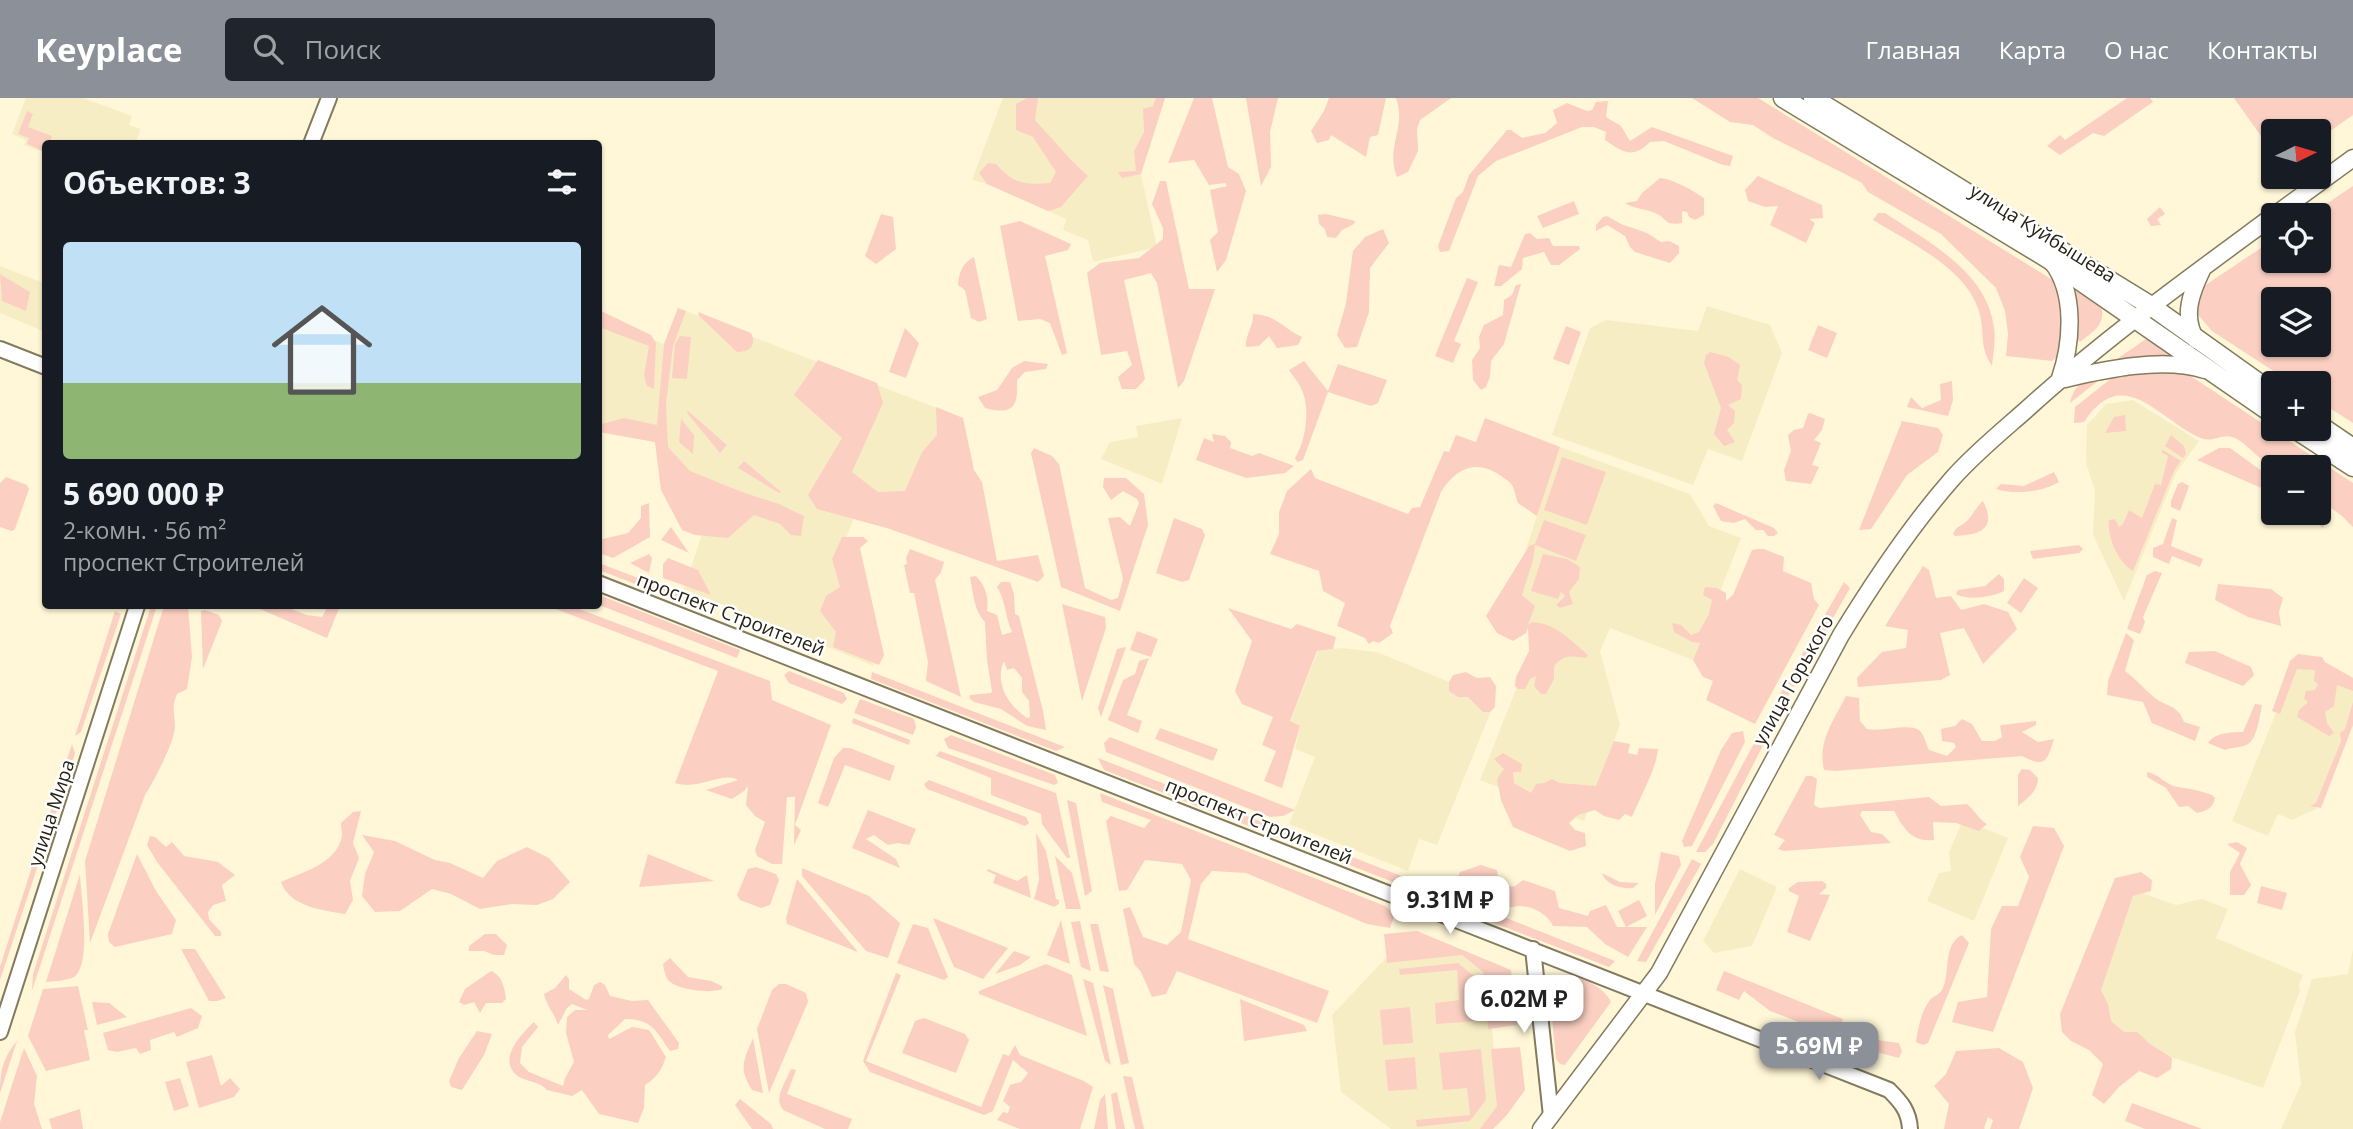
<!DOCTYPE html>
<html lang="ru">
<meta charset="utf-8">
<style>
:root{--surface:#171b24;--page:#20242c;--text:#f1f3f6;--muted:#9ea1a6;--accent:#8c9099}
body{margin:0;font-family:"Open Sans",sans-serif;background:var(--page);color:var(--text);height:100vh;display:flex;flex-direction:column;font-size:26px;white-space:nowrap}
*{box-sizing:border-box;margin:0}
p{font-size:23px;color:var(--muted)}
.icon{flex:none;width:38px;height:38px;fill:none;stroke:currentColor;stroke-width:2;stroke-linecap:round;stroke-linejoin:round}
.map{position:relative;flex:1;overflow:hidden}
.sheet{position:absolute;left:42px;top:42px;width:560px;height:469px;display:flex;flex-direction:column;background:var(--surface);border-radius:7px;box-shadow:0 2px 5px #0004}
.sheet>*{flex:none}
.needle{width:46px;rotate:85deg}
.fabs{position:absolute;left:2261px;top:21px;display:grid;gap:14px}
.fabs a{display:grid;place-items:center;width:70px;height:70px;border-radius:7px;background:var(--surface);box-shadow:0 2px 5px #0004;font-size:35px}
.price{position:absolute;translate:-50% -60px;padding:0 16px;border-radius:14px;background:#fff;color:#222;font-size:23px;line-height:46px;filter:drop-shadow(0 2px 4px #0008)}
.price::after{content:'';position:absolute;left:50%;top:42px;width:21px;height:16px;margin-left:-10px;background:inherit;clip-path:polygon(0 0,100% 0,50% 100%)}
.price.current{background:var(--accent);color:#fff}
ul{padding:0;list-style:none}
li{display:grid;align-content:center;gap:14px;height:371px;padding:0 21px}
li span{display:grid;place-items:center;height:217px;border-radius:7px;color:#555}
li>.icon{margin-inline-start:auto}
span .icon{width:126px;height:126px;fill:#fffc;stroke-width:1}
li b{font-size:30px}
h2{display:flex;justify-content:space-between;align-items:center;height:84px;padding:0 21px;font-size:30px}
header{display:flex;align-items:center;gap:42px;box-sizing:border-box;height:98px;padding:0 35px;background:var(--accent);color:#fff}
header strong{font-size:33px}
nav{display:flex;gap:38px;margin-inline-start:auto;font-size:24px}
.search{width:490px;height:63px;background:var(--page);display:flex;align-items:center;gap:18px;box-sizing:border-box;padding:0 24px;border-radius:7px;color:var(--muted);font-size:26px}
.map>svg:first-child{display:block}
.built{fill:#f7edc5}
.green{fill:#fbd0c2;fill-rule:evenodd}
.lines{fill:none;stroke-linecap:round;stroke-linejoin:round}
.secondary-casing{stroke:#827b5e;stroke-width:18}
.primary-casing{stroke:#827b5e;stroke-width:19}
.highway-casing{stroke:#827b5e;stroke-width:21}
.secondary{stroke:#fff;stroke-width:14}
.primary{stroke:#fff;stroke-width:16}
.highway{stroke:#fff;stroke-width:18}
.labels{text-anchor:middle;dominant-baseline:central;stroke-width:5;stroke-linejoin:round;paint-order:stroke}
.street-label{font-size:19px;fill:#242115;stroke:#fff}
</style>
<header>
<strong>Keyplace</strong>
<div class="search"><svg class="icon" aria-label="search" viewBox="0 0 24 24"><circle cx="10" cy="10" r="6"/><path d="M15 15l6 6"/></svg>Поиск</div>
<nav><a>Главная</a><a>Карта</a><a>О нас</a><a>Контакты</a></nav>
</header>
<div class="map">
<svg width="2353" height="1031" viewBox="0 0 2353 1031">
<rect width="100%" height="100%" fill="#fff7d7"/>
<path class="built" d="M26,0H83L132,18L129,27L141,31L135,45L46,46L45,55L24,47L26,42L12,36Z
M1003,0H1165L1141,76L1157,149L1093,164L1088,142L1063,132L1066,121L987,86L972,82Z
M0,168L44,185L45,182V234L0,215Z
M1707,208L1770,227L1782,255L1742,363L1708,351L1693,387L1552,337L1590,230L1606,222L1698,233Z
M678,210L963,320L974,372L857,412L845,443L874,568L684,491L713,403L661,385L655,344L599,334L598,220L664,246Z
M2133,302L2199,343L2176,375L2124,503L2093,437L2095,393L2086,365L2087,327L2106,306Z
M1182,320L1162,386L1101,361L1110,344L1138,339L1136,328Z
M1560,349L1690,396L1709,428L1741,440L1693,562L1610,530L1600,553L1620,627L1584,723L1480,682L1540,531L1504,517Z
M1342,550L1377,554L1495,603L1437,747L1419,741L1408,773L1289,726L1315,659L1295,651L1300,628L1290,624L1318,553Z
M2297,563L2353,587V609L2316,711L2292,722L2278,716L2268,738L2232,723Z
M1963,722L2008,740L1974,823L1927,803L1939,775L1951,773L1949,754Z
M1740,771L1777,789L1752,848L1714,855L1703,843Z
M2125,789L2176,807L2202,801L2228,811L2216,840L2303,877L2299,886L2300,893L2263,990L2076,927Z
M2353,851V1031H2281L2301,986L2295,934L2312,881L2348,876Z
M1462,853L1486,871L1500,1011L1487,1031H1391L1341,994L1332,917L1385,861Z"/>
<path class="green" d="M1027,0H1038L1035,22L1072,63L1088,78L1061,109L1048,113L987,86L979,75L988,65L996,66C1014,86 1023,87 1050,85L1056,74L1033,39L1016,32V6Z
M1156,0H1165L1141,76L1122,80L1118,74L1136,73L1134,53L1144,34L1143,11L1153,8Z
M1194,0H1212L1228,69L1239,76L1246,93L1226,162L1217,174L1210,142L1218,134L1210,92L1227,88L1225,85L1209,87L1194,62L1168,65Z
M1246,0H1278L1270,34L1271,69L1261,88Z
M1329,0H1386L1378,37L1370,39L1366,59L1331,37L1329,42L1317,45L1311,33L1324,13Z
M1396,0H1451L1420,22L1417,31L1418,53L1408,74L1397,79C1385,49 1407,29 1396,0Z
M1692,0H1758L2056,184L2058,191L2062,250L2060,256L2052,263L2006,258L2008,236L2005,213L1996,190L1941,136L1868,94L1862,85L1843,75L1773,40L1753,27L1730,24Z
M2127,0H2150L2153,4L2104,38L2093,35L2060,57L2047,48L2060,37L2065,42Z
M2234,0H2353V17L2319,41V33H2273V55Z
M1608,3L1606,19L1621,28L1630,43L1652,29L1733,58L1730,68L1723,67L1664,43L1650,44C1633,61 1624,55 1605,42L1606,34L1594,29H1582L1496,63L1478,78L1449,153L1440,154L1438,148L1456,100L1463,94L1469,77L1507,32H1511L1522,40L1545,35L1557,25L1553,12L1567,5L1587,13L1592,12L1596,4Z
M27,13L33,16L28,29L52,38L49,45L46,46L45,54L27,46L29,40L18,36Z
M1758,78L1822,107L1823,120L1809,121L1815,125L1806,145L1770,127L1778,108L1765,109L1748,103L1745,92Z
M1660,80C1673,81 1694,93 1704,100V117L1695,122L1689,119L1687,114L1682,113V125C1678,126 1673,126 1669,125C1665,123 1663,119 1659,117C1648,110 1635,112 1625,105L1637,103L1642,95Z
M1160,83H1166L1189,191H1215L1184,283L1178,290L1157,185L1151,175L1124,182L1145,281L1136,291H1122L1118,279L1132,267L1127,253L1101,257L1087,175L1100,165L1139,160L1163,141V130L1152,106Z
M2353,88V325L2319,303V285H2292L2212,233L2187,204L2192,196L2273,142V163H2319V117H2310ZM2273,201H2319V247H2273Z
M1574,103L1579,116L1543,130L1537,118Z
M2160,109L2165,116L2157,121L2161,127L2151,128L2147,121Z
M1878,115H1885C1928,144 1987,173 1994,230C1996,242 1993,256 1992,268C1979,248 1985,238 1980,217C1969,171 1910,145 1873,122Z
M881,116L893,119L896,151L876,166L865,158Z
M1326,116L1355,123L1354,126L1342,132L1336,140L1327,139L1325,131L1319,126L1318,117Z
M1607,118L1621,126L1647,135L1661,144L1669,143L1679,148V155L1670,165L1635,154L1630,149L1625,138L1607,127L1596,133V127L1603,119Z
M1020,123L1071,146L1068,152L1045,158L1067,255L1062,257L1050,225L1040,221L1018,223L1000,128Z
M1383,131L1389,145L1370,170L1369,214L1357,249L1345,250L1337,237L1346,205L1353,153L1365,139Z
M1530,135L1537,141L1549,140L1553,148H1579L1580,151L1559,167H1551L1544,154L1523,160L1522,171L1501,188H1494L1499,167L1511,169L1525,136Z
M974,159L987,221L979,224L971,220L965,192L958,187C959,173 963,165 974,159Z
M0,176L30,194L26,213L2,203Z
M1467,180L1478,184L1454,243L1461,246L1453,265L1435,258Z
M1521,186L1504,246L1491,263L1490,279L1486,289L1481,292L1473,282L1472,262L1480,250L1479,239L1484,227L1503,217L1504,202L1512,197L1516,187Z
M2078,193L2102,211C2104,228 2093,234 2080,244L2078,242L2074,195Z
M678,210L686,213L673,248L666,306L668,349L690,373L742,394L779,406L804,418L801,438L791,437L780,426L754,417L728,440L695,437L682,432L661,392L655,344L599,334V324L602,326L624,320L657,327L664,246Z
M599,212L651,237L656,245L654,291L647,288L644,277L649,248L599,229Z
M698,214L751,235C757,247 750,254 737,254L699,218Z
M1253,216C1277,217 1282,230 1302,239L1298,247L1277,250L1269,238L1259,248L1246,249C1245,237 1254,227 1253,216Z
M1818,227L1837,235L1827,260L1808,252Z
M1566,228L1581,234L1569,267L1553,261Z
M905,230L919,245L906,280L889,274Z
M680,238L691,239L687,281L672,280L675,246Z
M2146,241L2177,259L2115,265L2117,261Z
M1710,254L1729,259L1740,267L1737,282L1742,287L1741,301L1728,307L1735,313L1734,325L1727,332L1735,344L1724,348L1714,336L1721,310L1704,265L1706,257Z
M818,262L877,285L883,305L852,374L878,394L905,393L922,354L937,337L936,309L963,320L974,372L982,384L997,463L1038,457L1044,478L1038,484L890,431L817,411L808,397L842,340L794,297Z
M1024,263L1048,266L1046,271L1025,274L1017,282C1018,307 1015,318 985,310L978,299L997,292L1012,270Z
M1304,263L1328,293L1338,266L1387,282L1378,305L1371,308L1328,294L1303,362L1297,364L1295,360C1306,342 1311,310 1301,290C1298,284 1293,278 1289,272Z
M2176,274L2189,277L2353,385V429L2342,418L2319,401V369C2306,369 2288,373 2276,369C2259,365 2248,344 2232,339C2219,335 2213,347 2196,338C2155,317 2122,267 2084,324L2074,325L2075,309L2113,279Z
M2103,279L2070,305C2075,284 2084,283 2103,279Z
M1952,283L1953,302L1948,318L1907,309L1911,299L1922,310L1941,302L1940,286Z
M688,313L727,347L720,355L687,315Z
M1810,315L1825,321L1822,332L1814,342L1821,345L1812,367L1819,369L1811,386L1786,383L1784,372L1791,353L1788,337L1794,332L1803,330L1808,316Z
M2125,317L2126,333L2105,335L2114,319Z
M1485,320L1560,349L1537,418L1518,405C1516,400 1515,393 1513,389C1511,384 1505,381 1501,378C1476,360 1455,371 1441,394L1390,528L1393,535L1379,545L1373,543L1369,546L1365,540L1337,528L1345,505L1323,493L1319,473L1270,456L1279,436V414L1287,393L1311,371L1315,380L1408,416L1412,410L1420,409L1444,353L1449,354L1456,337L1476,344Z
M681,321L694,337L693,356L679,344Z
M1902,323L1938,330L1943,337L1938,354L1907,377L1871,431L1859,432Z
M1212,336L1225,338L1231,344L1230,350L1252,358L1259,355L1294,368L1285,375L1246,380L1196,362L1204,340L1214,344Z
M2171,337L2184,348L2186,356L2183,360L2165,348Z
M1034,350L1052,358L1059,366L1085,490L1111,502L1118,500L1123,481L1108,420L1120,419L1130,428L1139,405L1137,401L1123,393L1111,402L1103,389L1104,380H1126L1144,396L1148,427L1120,513L1061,489L1031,355Z
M2219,350H2230L2273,381V395L2197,362Z
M2163,352L2181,363L2174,373L2133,473C2118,464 2107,439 2109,422L2115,421L2119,429L2123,426L2129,412L2142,420L2155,386L2161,387L2168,358L2161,354Z
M1562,359L1606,374L1587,427L1544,412Z
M744,363L781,394L779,395L738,370Z
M2054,374L2059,384C2043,394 2014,397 1996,391L2001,386L2024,388Z
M6,379L27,387L29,391L15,431L12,433L0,429V385Z
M2182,384L2189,388L2180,413L2171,409V403L2178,386Z
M1983,403C1998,432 1978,437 1955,438L1953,436C1956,428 1960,429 1967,423C1973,417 1976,409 1983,403Z
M649,405L650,439L613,460L599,455V442L628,435L641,420V408Z
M1716,405L1774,430L1778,435L1774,438H1768L1763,432H1756L1745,421L1734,425L1721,423L1713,408Z
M2319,411L2327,419L2323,430L2304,415H2319Z
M1174,420L1202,431L1205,437L1189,482L1182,484L1156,475Z
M2172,420L2177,422L2171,448L2203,461L2200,469L2172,458L2169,466L2153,459V450L2163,446Z
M1544,422L1586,437L1576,463L1535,447L1533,462L1522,497L1535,508L1528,527L1532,524C1556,525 1571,543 1588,557L1586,560C1571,558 1564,556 1554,568V581L1546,596H1541L1534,588L1536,578L1530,581L1525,591H1518L1515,588L1516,579L1529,553L1528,530L1526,535L1513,543L1497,535L1486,518L1529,448L1535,446Z
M671,429L689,455L661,442Z
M842,439H863L868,443L860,450L884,557L879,567L833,549L836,534L820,513L826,498L840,489L832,461Z
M2079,447L2083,451L2079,455L2033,461L2030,453Z
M910,451L944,464L941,474L935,482L961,599L926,583L928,564L914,495H910L904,467L907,466L906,460Z
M1757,451H1764L1784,459L1783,473L1811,485L1814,501L1819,507L1755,626L1706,602L1713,583L1703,579L1693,562L1700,545L1692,544L1674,534L1672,525L1681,527L1691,537L1699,534L1709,516L1712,502L1703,497L1705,489L1717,490L1726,495V503L1733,497L1752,452Z
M649,456L652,460L649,475L630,465Z
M1543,456L1567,461L1580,469L1579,481L1569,494L1573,506L1560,510L1556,507L1565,498L1561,494L1558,501L1531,493Z
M668,460L698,472L711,497L663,480V466Z
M598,465H599L692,501L684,505L599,472Z
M1923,468L1929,472L1936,500L1951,498L1961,512L1984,506L2008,514L2017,531L1983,566L1964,530L1940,535L1950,577L1941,582L1858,589L1857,580L1882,554L1906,550L1908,532L1885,528Z
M2155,473L2162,475L2143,519L2145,524L2140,536L2127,531L2147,477Z
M1999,476L2004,481V493C1993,499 1967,503 1956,496L1958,492L1985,488Z
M976,478C986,489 989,499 987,513L997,517L1002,537L1012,534C1005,519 1006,503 997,489L1001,484H1010L1014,496L1015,516L1019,518L1043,613L1046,632L1027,628L1001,611L974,604L969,600L970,597L991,595L992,593L987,562L985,524C974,513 973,495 970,479ZM1004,563L1007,572L1014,570L1022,580V594L1029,603L1030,619L1027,620C1008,607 994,585 1004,563Z
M2024,480L2038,490L2021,515L2007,505Z
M1844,484L1850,490L1794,589L1786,584Z
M2218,486L2271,491L2283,500L2279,514L2281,528L2248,519L2215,502Z
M599,497L740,552L737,560L599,507Z
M1062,506L1105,519L1106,530L1082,603Z
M151,508H157L32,893L33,876Z
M164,508H188L192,559L187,591L177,596C171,612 175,615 175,629C174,645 154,683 145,697L90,845L85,763Z
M253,508H283L307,517L322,519L328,508H340L327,540Z
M548,508H571L770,583L772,602L831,627L795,727L801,732L794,747L795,699H787L782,766H772L757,758L755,752L765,724L755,718L746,707L748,688L744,693L732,701L706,692L738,682C720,673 700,693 675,685L718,573Z
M1228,510L1291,531L1297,526L1336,539L1333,551L1317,553L1290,623L1300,628L1282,690L1264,683L1276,653L1262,647L1273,619L1242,606L1235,593L1252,543Z
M205,512L219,517L222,523L203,571L201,513Z
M115,513L121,516L81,634L75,638Z
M1137,533L1158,541L1151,559L1130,552Z
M2126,535L2134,542L2125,573C2136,581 2145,592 2155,600C2167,609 2178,607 2184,624L2200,629L2195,643L2152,625L2143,604L2107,597L2108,583Z
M1126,549L1101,619L1098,610L1117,551Z
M2215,553L2251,569L2254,577L2243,588L2185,565L2189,554Z
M2298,556L2322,559L2325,564L2353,580V593L2337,587L2334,608L2325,614L2327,625L2334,635L2329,638L2297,619L2299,612L2308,604L2304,601L2306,593L2315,592L2318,586L2314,583L2315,572L2297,571L2280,616L2272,613L2290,563Z
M1149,560L1127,617L1142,623L1138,635L1108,622L1123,582L1135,576L1139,563Z
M789,573L844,595L847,601L842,606L789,585L784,577Z
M872,574L1065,649L1056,653L871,581Z
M1466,574L1477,580L1490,579L1496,588L1495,609L1490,614H1483L1468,599H1458L1449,593V584L1453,577Z
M1784,589L1790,594L1713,746L1705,754H1696Z
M1846,598L1859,600L1860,623L1867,631C1882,634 1909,625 1919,632C1924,636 1926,646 1929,652L1947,658L1956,649L1954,645L1942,643L1941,631L1955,628L1962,621L1972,626L1982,643H1995L2002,639L2000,628L2002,627L2036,623V627L2022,634L2038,644L2054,641C2047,664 2045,670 2022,658L1835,673L1824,672C1817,644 1834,622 1846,598Z
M860,601L914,621L916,629L913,637L854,615Z
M2353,604V627L2321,710L2310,708L2316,705L2341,643L2340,635L2345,631Z
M2255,606L2262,607C2260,617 2257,641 2248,646C2242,650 2232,649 2225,652L2208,645C2214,635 2231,634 2243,634Z
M853,620L910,642L909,647L852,625Z
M1160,630L1218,651L1213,663L1155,641Z
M1743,633L1745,644L1692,748L1684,749L1682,743L1721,652L1732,635Z
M951,637L1055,677L1058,685L1054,687L948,650L944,641Z
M1110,639L1295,712L1283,718L1270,719L1106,654L1104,645Z
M1614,643L1630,646L1628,655L1637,657L1639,650L1658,651C1656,672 1641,697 1632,719L1625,716L1619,722L1604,718L1595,712L1578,717L1569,725L1575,732L1585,735L1586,748L1570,753L1513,729L1501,702L1497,681L1504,671L1494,661L1503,655L1522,666L1521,674H1513L1514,685L1531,695L1536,686L1544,685L1552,681L1560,685L1596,688Z
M72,646L75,655L47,743L40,746Z
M843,650H850L895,668L890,683L845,667L828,709L818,705L834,660Z
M940,653L1056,695L1070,760H1067L1042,726L1041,716L991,697V680L936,658Z
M1098,660L1409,781L1413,786L1406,789L1104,672Z
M2022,671L2030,672L2038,680C2038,693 2028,700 2018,708V677Z
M2147,674C2159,676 2167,688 2178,689C2192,691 2198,692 2212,697L2215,700C2212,711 2208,712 2197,715L2188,708L2179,709L2166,690L2147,679Z
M1806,678H1812L1817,681L1814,707L1820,710L1929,699L1941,708L1967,706C1975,712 1978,721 1987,726L1979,733L1956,725L1933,724L1934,742C1911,744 1904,731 1894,713H1862L1860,717L1871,734L1882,736L1891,745L1784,753L1778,751L1785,742L1774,737Z
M929,682L1026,719L1029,725L1025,728L927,691L924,686Z
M1100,695L1385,808L1395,816L1390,830L1367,826L1246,775L1212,773L1201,786L1188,841L1329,893L1317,925L1177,873L1166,896L1152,899L1141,874L1134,866L1123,811L1130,809L1143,839L1167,847L1181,834L1191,782L1182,766L1145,762L1127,792L1119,793L1106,723L1111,718L1144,730L1151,722L1102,704Z
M1067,702L1076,705L1092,793L1085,798Z
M868,712L916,731L909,747L898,745L888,747L874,737L866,741L896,761L900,770L852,750Z
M361,713L353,745L359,760L350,783L353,802L345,816C322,812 290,809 281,784C301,775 334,766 341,742C343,737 341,730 341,725L353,714Z
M2033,728L2054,730L2064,748L1993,934L1952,924L1958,904L1987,899L1991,831L2002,808H2018L2029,779L2020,759Z
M1036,735L1046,753L1056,801L1059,802V806L1054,809L1034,801L1039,782Z
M362,737L395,743L435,762L450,765L483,780L497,763L527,749L549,760L570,784L553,801L537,807L512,806L480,811L451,796L432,791L400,813L375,814L362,798L365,776L374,754Z
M150,738L155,739L166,749L172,744L184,758L218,764L235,777L222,787L226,803L213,807L208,814L209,821L221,834V838H215L157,764L147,747Z
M2237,744L2247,750L2240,766L2251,787L2244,797H2230V774L2240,755L2227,746Z
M1661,754L1679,758L1681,767L1655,817V786Z
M36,756L40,761L0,882V869Z
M137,756L156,793L176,822L172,836L115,849L109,844L108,836Z
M648,756L714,783L639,789Z
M1055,758L1072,775L1081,811H1066Z
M1692,761L1701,766L1646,864L1637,863Z
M1481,767L1497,772L1499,784L1505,789L1515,788L1523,782L1555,793L1559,810L1588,818L1590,813L1606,807L1617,829H1626L1618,813L1639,802L1647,818L1626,829H1647L1628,859L1605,846L1587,829L1553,828C1547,816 1533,808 1519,808C1515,808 1511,810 1508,809C1498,809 1489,802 1481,797V788L1478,784L1468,792L1454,790L1460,774Z
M756,769L776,776L779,782L770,807L761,810L740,802L737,797L748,771Z
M802,770L869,798L900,825L888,860L866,853L802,778Z
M988,771L1017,783L1027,777L1031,800L993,785L996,777L987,773Z
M2141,774L2152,782L2151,793L2133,798L2101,892L2108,906L2111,923L2124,934H2137L2150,946L2172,960L2171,971L2157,980L2139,973L2119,989L2104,1006L2092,997L2103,966L2089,952L2071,943L2062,934L2060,916L2115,780Z
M1602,775L1620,784L1639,785L1633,790C1621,791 1606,787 1602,775Z
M80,776C81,797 92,867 74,879C66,883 55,883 46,884Z
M797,781L858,854L787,826L786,820Z
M1822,783L1826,786V790L1819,796L1830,797L1810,843L1787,834L1799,798L1789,793V790L1798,784Z
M2261,788L2287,795L2282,812L2257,805Z
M1428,789L1615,863L1609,869L1434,802L1429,795Z
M933,820L1008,850L983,881L954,869Z
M1061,822L1070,866L1047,857Z
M1080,823L1091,873L1081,869L1071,824Z
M913,826L928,830L948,879L944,882L897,865Z
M1090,826H1098L1109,874L1100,873Z
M1417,833L1511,872L1517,927L1488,931L1483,874L1462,857L1387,865L1384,836Z
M485,836H496L507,847L504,857H494L484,853H469V848Z
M1962,837L1969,845L1928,945L1923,947L1916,944C1918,931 1921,913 1930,902C1933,898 1939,897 1942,892C1951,876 1942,847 1962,837Z
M181,851H195L226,900L217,903H209Z
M1014,853L1031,859L1020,867L995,876Z
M670,860L688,879L711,883L722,888V891C711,896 677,892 668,882C665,878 664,871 663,866Z
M1458,865L1475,879L1479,923L1436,926L1435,905L1459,902L1457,872L1400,877L1399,871Z
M1046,866L1072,877L1087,938L979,896V893Z
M491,873C502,877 505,891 506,901L502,905H486L480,915L474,904L464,907L459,904L465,891Z
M1724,873L1843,921L1836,938L1770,913L1744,893L1739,902L1716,892Z
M896,875L901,877L866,963L981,1009L1003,956L1009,958L1015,947L1020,957L1084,983L1093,989L1080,1031H1020L997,1022L1003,1014L1008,1015L1010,1009L1003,1003L1010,987L1021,984L1028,975L1013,962L993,1013L984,1017L870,974L863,963Z
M566,877L569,881V891L586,902L589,901L594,887L600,884L605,887L610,898L632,903L648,902L679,945L678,951L670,953C656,933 652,921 625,921L608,937L609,941L632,929L649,932L666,959C662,971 657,980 645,987L644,1010L638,1025L599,1016L582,992L572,998L547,992C540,984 530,984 521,980C495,965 519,938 534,924L538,929L522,949L520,965L529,974L563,988L565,980L574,964L566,935L567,919L575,912H587L572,906L567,910L558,927C555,916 546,907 544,896L555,890Z
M1562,878C1579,877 1604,888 1611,904L1565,967L1560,966L1556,961L1549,890Z
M1083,881L1093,885L1111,967L1105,963Z
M779,886H786L806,895L808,904L769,995L757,931L772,892Z
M1103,887L1113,891L1129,965L1121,967Z
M78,888L88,932H84L90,962L46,973L28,938L43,891Z
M1240,901L1304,927L1307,933L1244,943Z
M92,904L109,905L127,919L97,927Z
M1410,909L1413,945L1383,947L1380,912Z
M191,910L202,918L198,930L177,939L174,934L150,942L151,952L140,956L136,950L117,954L108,952L103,935Z
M924,920L965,936L969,942L956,975L902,955L915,923Z
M1853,931L1870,941L1899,945L1902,953L1899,960L1853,948L1850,945L1849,935Z
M477,933L492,936L484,957L462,992L451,989L449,983L459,960Z
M753,940L763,995L752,992C738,970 744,962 753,940Z
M17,943L0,995C0,974 3,959 17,943Z
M1520,949L1525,992L1506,1018L1493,1031H1480L1497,1008L1491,951Z
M24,950L37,978L34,1006L42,1031H0V1024Z
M1999,950L2023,964L2033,990L2019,1031H1990L1993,1022L1988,1019L1984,1030L1985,1031H1944L1949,1006L1934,988L1946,976L1956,953Z
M1481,951L1486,1002L1470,1023L1417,1029L1416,1022L1470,1017L1467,990L1443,992L1439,955Z
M212,957L221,988L230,980L240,991L234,999L199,1010L186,964Z
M1415,959L1417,991L1388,993L1385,962Z
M791,971L796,972L787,996L852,1021L848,1031H825L783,1012C773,1000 786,984 791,971Z
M1123,978L1132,979L1144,1031H1135Z
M180,980L189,1008L174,1013L165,984Z
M1117,994L1125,1031H1116L1111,996Z
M1105,996L1108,1031H1094L1100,1002Z
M740,1001L771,1026L773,1031H752L735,1007Z
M2132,1005L2202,1031H2145L2125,1023Z
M80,1011L83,1031H52L49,1021Z"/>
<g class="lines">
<g class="secondary-casing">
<path id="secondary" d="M311,46L329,0
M0,251L46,269
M598,485L1889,992C1901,1004 1909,1013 1910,1031
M1533,851L1551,1018
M0,934L137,508"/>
</g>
<g class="primary-casing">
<path id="primary" d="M2275,117L2353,60
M2052,164C2076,195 2072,245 2060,280
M2196,242C2182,218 2191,195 2202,172
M2065,281C2107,271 2163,259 2205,272
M1541,1031L1659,875L1841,537C1874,483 1910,429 1952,381C1974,356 2001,334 2026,312C2104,241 2189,180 2273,118"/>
</g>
<g class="highway-casing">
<path id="highway" d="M1783,0L2050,162L2273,316
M1813,0L2151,208L2273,295
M2319,327L2353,350
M2295,331L2353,369"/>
</g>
<use href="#secondary" class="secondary"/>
<use href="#primary" class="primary"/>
<use href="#highway" class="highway"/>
</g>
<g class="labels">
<g class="street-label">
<text transform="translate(2043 135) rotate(32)">улица Куйбышева</text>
<text transform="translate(731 516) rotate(21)">проспект Строителей</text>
<text transform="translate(1793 582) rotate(-61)">улица Горького</text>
<text transform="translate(51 715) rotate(-72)">улица Мира</text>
<text transform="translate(1259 723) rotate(22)">проспект Строителей</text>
</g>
</g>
</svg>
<div class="fabs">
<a><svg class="needle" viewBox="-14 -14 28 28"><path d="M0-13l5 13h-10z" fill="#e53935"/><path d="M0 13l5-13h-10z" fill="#9ea1a6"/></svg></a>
<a><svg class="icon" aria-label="locate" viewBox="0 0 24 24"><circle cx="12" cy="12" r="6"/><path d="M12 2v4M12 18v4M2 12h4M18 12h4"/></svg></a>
<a><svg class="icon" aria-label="layers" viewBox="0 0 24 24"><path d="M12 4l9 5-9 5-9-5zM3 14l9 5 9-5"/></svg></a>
<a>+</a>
<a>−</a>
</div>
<b class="price" style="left:1450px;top:838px">9.31M ₽</b>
<b class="price" style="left:1524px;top:937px">6.02M ₽</b>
<b class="price current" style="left:1819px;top:984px">5.69M ₽</b>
<section class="sheet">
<h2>Объектов: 3<svg class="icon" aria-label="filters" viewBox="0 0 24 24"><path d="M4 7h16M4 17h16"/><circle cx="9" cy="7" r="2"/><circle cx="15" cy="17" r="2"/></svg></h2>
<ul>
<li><span style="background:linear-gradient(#bfe0f5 65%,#8fb573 0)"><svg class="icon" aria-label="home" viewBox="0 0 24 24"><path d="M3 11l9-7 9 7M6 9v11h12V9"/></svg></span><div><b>5 690 000 ₽</b><p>2-комн. · 56 m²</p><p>проспект Строителей</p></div></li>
</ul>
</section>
</div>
